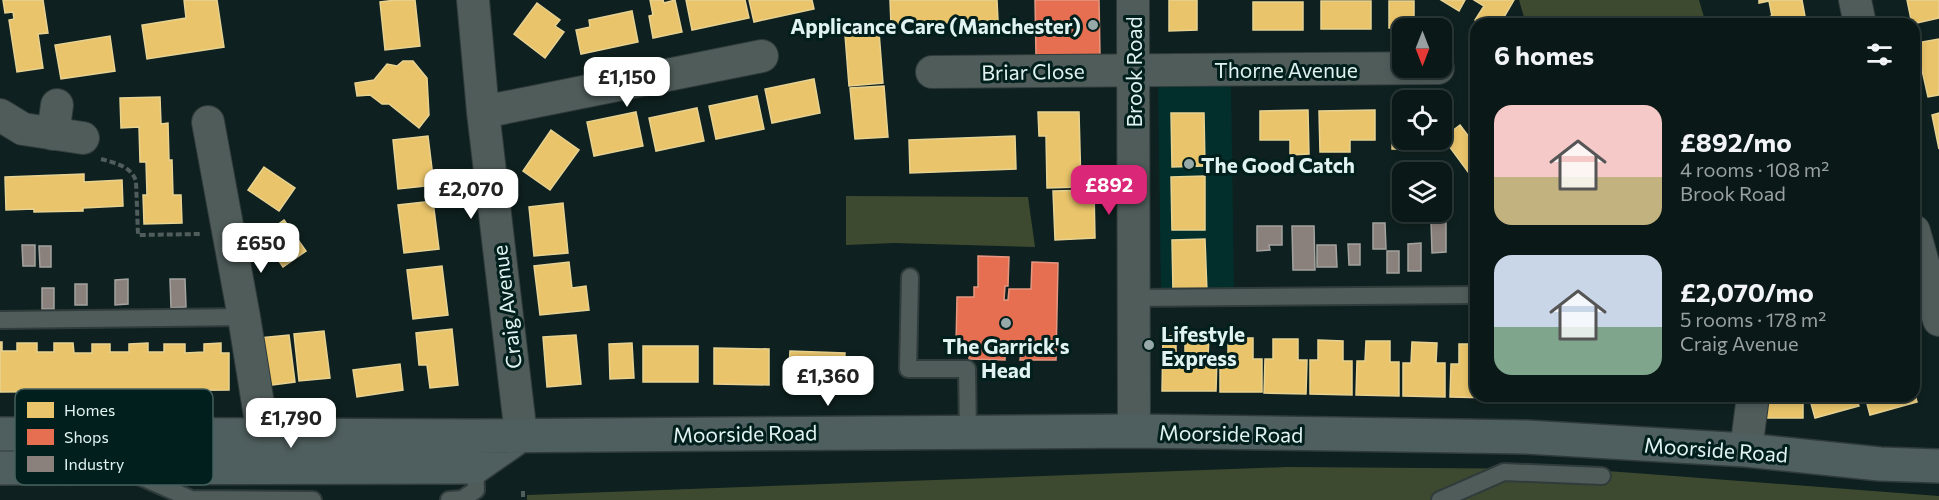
<!DOCTYPE html>
<meta charset="utf-8">
<style>
:root{--surface:#0a1817;--page:#132120;--text:#f1f3f6;--muted:#99a0a1;--line:#2a3736;--accent:#db2777}
body{margin:0;font-family:Commissioner,sans-serif;background:var(--page);color:var(--text);height:100vh;display:flex;flex-direction:column;font-size:22px;white-space:nowrap}
*{box-sizing:border-box;margin:0}
p{font-size:20px;color:var(--muted)}
.icon{flex:none;width:33px;height:33px;fill:none;stroke:currentColor;stroke-width:2;stroke-linecap:round;stroke-linejoin:round}
.map{position:relative;flex:1;overflow:hidden}
.sheet{position:absolute;left:1470px;top:18px;width:450px;height:384px;display:flex;flex-direction:column;background:var(--surface);border-radius:18px;box-shadow:0 3px 9px #0003,0 0 0 2px var(--line)}
.sheet>*{flex:none}
.needle{width:39px;rotate:180deg}
.tools{position:absolute;left:1392px;top:18px;display:grid;gap:12px}
.tools a{display:grid;place-items:center;width:60px;height:60px;border-radius:12px;background:var(--surface);box-shadow:0 3px 9px #0003,0 0 0 2px var(--line);font-size:30px}
.price{position:absolute;translate:-50% -51px;padding:0 14px;border-radius:12px;background:#fff;color:#222;font-size:20px;line-height:39px;filter:drop-shadow(0 2px 3px #0008)}
.price::after{content:'';position:absolute;left:50%;top:36px;width:18px;height:14px;margin-left:-9px;background:inherit;clip-path:polygon(0 0,100% 0,50% 100%)}
.price.active{background:var(--accent);color:#fff}
ul{padding:0;list-style:none}
li{display:flex;align-items:center;gap:18px;height:150px;padding:0 24px}
li span{display:grid;place-items:center;flex:none;width:168px;height:120px;border-radius:18px;color:#555}
li>.icon{margin-inline-start:auto}
span .icon{width:72px;height:72px;fill:#fffc;stroke-width:1}
li b{font-size:26px}
h2{display:flex;justify-content:space-between;align-items:center;height:72px;padding:0 24px;font-size:26px}
.map>svg:first-child{display:block}
.built{fill:#022f2c}
.green{fill:#3e4a2f}
.homes{fill:#e9c46a;stroke:#e7d292;stroke-width:1.5}
.shops{fill:#e76f51;stroke:#e59781;stroke-width:1.5}
.industry{fill:#8a817c;stroke:#a4a39f;stroke-width:1.5}
.lines{fill:none;stroke-linecap:round;stroke-linejoin:round}
.lane-casing{stroke:#303c3b;stroke-width:20}
.street-casing{stroke:#303c3b;stroke-width:34}
.secondary-casing{stroke:#303c3b;stroke-width:36}
.path{stroke:#515d5c;stroke-width:4;stroke-dasharray:6 3;stroke-linecap:butt}
.lane{stroke:#4f5c5a;stroke-width:16}
.street{stroke:#4f5c5a;stroke-width:32}
.secondary{stroke:#4f5e5e;stroke-width:33}
.poi-dot{fill:#97a9a8;stroke:#001f1d;stroke-width:2}
.labels{text-anchor:middle;dominant-baseline:central;stroke-width:6;stroke-linejoin:round;paint-order:stroke}
.poi-label{font-size:21px;font-weight:bold;fill:#e1f3f1;stroke:#001f1d;text-anchor:start}
.street-label{font-size:21px;fill:#e1f3f1;stroke:#001f1d}
.key{fill:#001f1d;stroke:#445f5d;stroke-width:1.5}
.key-label{font-size:16px;fill:#e1f3f1}
</style>
<div class="map">
<svg width="1939" height="500" viewBox="0 0 1939 500">
<rect width="100%" height="100%" fill="#0e201f"/>
<path class="built" d="M1231,83L1234,290L1161,291L1158,84Z"/>
<path class="green" d="M1519,0H1699L1706,24H1526Z
M846,196L1028,197L1035,247L894,243L846,245Z
M1287,467L1581,469L1939,496V500H527V495Z"/>
<path class="homes" d="M3,0H43L48,33L38,34L43,68L17,72L9,20L14,19L13,12L5,13Z
M184,0H217L224,47L147,59L142,25L186,18Z
M396,0H415L420,46L385,50L380,2Z
M650,0H663L664,3L675,0L682,32L653,38L649,16L653,15Z
M686,0H745L749,18L692,30Z
M749,0H812L814,9L754,22Z
M890,0H997L998,21L891,25Z
M1169,0H1197V30L1169,31Z
M1441,0H1465L1459,11Z
M1474,0H1514L1500,24H1481L1475,20L1484,6Z
M1759,0H1802L1806,22L1761,24L1760,19L1772,16L1769,1L1759,3Z
M1907,0H1939V18L1912,24Z
M1321,1H1371V29H1321Z
M1389,1H1414V28H1389Z
M1253,2H1303V30H1253Z
M537,3L560,20L555,26L564,32L545,58L514,34Z
M632,11L638,42L581,54L576,30L590,27L589,20Z
M879,32L883,83L849,86L845,35Z
M110,36L115,71L61,79L55,45Z
M1939,39V95L1928,97L1916,43Z
M403,61H413L427,78L429,115L419,128L389,104H382L370,95L357,96L355,83L374,80L387,64L397,66Z
M814,79L820,113L772,123L765,89Z
M884,86L888,137L855,139L850,88Z
M757,96L764,129L716,139L709,106Z
M160,97L161,124L168,123L169,160H172L173,195H181L182,223L144,224L143,195H147L146,162H140L139,127L121,128L120,98Z
M697,108L704,141L656,151L649,118Z
M1393,108H1402V140H1433V147H1420V150L1392,149Z
M1308,110L1309,154L1290,155V140H1260V111Z
M1375,110V140H1350V152H1320L1319,111Z
M636,112L643,146L594,156L587,122Z
M1038,112H1079L1081,187L1047,188L1046,136H1039Z
M1171,113H1204L1205,166L1172,167Z
M1939,113V149L1932,115Z
M1460,125L1472,141L1476,137V172L1471,176L1443,138Z
M551,130L579,150L550,190L523,171Z
M428,136L434,185L398,189L393,140Z
M1015,136L1016,169L910,173L909,140Z
M264,167L295,188L279,211L248,190Z
M84,174V182L122,180L123,206L83,208V211L34,212V209L6,210L5,177Z
M1205,176V230H1172L1171,177Z
M1094,190L1095,238L1055,240L1053,191Z
M433,201L439,249L404,253L398,205Z
M563,203L568,253L534,256L529,207Z
M284,220L306,251L283,267L262,236Z
M1205,239L1207,292L1173,293L1172,240Z
M569,262L572,288L586,286L589,310L540,315L534,266Z
M442,266L448,315L413,319L407,270Z
M452,329L458,385L430,388L427,365H419L416,333Z
M324,331L330,378L299,381L294,334Z
M289,335L295,382L265,386L259,338Z
M576,335L581,384L547,387L543,337Z
M1163,336H1176V358H1185V337H1209L1208,357H1217L1216,391H1162Z
M1228,338H1253V359H1262V392H1220V358H1228Z
M1273,339H1298V360H1307L1306,394L1264,393L1265,359H1273Z
M1318,340L1343,341V361H1352V395L1310,394V360H1318Z
M1366,341H1390V362H1399V396L1356,395L1357,361H1365Z
M0,342H2V351H17V343H37V352H54V343H73L74,353H92V344H110V352H129V344L148,343V352H164V344H185V353L204,352V344L221,343V353H229V390L0,392Z
M1412,342L1437,343L1436,363H1445V397L1403,396V363H1411Z
M632,343L634,378L610,379L609,344Z
M1459,344H1476V396H1492V398L1450,397L1451,364H1459Z
M643,346H698V382H643Z
M714,348L769,349V385L714,384Z
M790,351L845,353L843,389L788,386Z
M400,364L403,390L357,397L353,370Z
M1914,391L1917,402L1870,415L1865,396H1914Z
M1497,396H1539V399L1497,398Z
M1664,396H1708V401L1684,402L1683,399L1664,400Z
M1761,396H1795L1794,400H1803V418H1766V402Z
M1809,396H1856L1859,406L1815,418Z"/>
<path class="shops" d="M1035,0H1099L1100,55L1036,56Z
M978,256L1009,257L1008,286H1005L1004,300H1008L1009,289H1031L1032,262L1058,263L1056,360H1020L1021,353H1005V360L969,359L970,347L956,346L957,297H974V287H978Z"/>
<path class="industry" d="M1446,220V252L1432,253L1431,221Z
M1373,223H1385L1386,249H1373Z
M1257,226H1282V245H1269L1270,250L1257,251Z
M1292,226H1314L1315,270H1293Z
M1421,243V271H1408V244Z
M1348,244H1360V265H1349Z
M22,245H35V266H23Z
M1317,245H1336L1337,267H1317Z
M39,246H51V267H40Z
M1387,251H1399V273H1387Z
M128,279V304L115,305V280Z
M170,279H185L186,307L171,308Z
M75,284H87V305H75Z
M42,288H54V309H42Z"/>
<g class="lines">
<g class="lane-casing">
<path id="lane" d="M910,277L908,369H967L968,431
M1134,298L1476,295
M0,320L244,317
M139,476L191,499L313,500
M449,500L462,499L476,490L475,467
M1440,500L1504,472L1602,476"/>
</g>
<g class="street-casing">
<path id="street" d="M473,0L483,112L521,435
M1133,0L1134,431
M1855,0L1860,24
M932,72L1438,68
M483,112L762,56
M0,115L23,129L83,138
M208,122L244,317L263,435
M53,134L57,105
M1914,231L1939,320
M1746,450L1753,396"/>
</g>
<g class="secondary-casing">
<path id="secondary" d="M0,434L474,436L1134,431L1526,437L1746,450L1880,464L1939,466
M0,468L475,467L521,435"/>
</g>
<path class="path" d="M101,159C115,163 131,166 136,181L138,235L201,234
M523,491V500"/>
<use href="#lane" class="lane"/>
<use href="#street" class="street"/>
<use href="#secondary" class="secondary"/>
</g>
<g class="poi-dot">
<circle cx="1093" cy="25" r="6"/>
<circle cx="1189" cy="164" r="6"/>
<circle cx="1006" cy="323" r="6"/>
<circle cx="1149" cy="345" r="6"/>
</g>
<g class="labels">
<g class="poi-label">
<text x="1081" y="25" text-anchor="end">Applicance Care (Manchester)</text>
<text x="1201" y="164">The Good Catch</text>
<text x="1161" y="333">Lifestyle<tspan x="1161" dy="24">Express</tspan></text>
<text x="1006" y="345" text-anchor="middle">The Garrick's<tspan x="1006" dy="24">Head</tspan></text>
</g>
<g class="street-label">
<text x="1286" y="69">Thorne Avenue</text>
<text transform="translate(1033 71) rotate(-1)">Briar Close</text>
<text transform="translate(1133 72) rotate(-90)">Brook Road</text>
<text transform="translate(506 307) rotate(-97)">Craig Avenue</text>
<text transform="translate(745 433) rotate(-1)">Moorside Road</text>
<text transform="translate(1231 433) rotate(1)">Moorside Road</text>
<text transform="translate(1716 449) rotate(4)">Moorside Road</text>
</g>
</g>
<rect x="15" y="389" width="198" height="96" rx="9" class="key"/>
<rect x="27" y="402" width="27" height="16" fill="#e9c46a"/>
<rect x="27" y="429" width="27" height="16" fill="#e76f51"/>
<rect x="27" y="456" width="27" height="16" fill="#8a817c"/>
<g class="key-label">
<text x="64" y="416">Homes</text>
<text x="64" y="443">Shops</text>
<text x="64" y="470">Industry</text>
</g>
</svg>
<div class="tools">
<a><svg class="needle" viewBox="-14 -14 28 28"><path d="M0-13l5 13h-10z" fill="#e53935"/><path d="M0 13l5-13h-10z" fill="#99a0a1"/></svg></a>
<a><svg class="icon" aria-label="locate" viewBox="0 0 24 24"><circle cx="12" cy="12" r="6"/><path d="M12 2v4M12 18v4M2 12h4M18 12h4"/></svg></a>
<a><svg class="icon" aria-label="layers" viewBox="0 0 24 24"><path d="M12 4l9 5-9 5-9-5zM3 14l9 5 9-5"/></svg></a>
</div>
<b class="price" style="left:627px;top:108px">£1,150</b>
<b class="price active" style="left:1109px;top:216px">£892</b>
<b class="price" style="left:471px;top:220px">£2,070</b>
<b class="price" style="left:261px;top:274px">£650</b>
<b class="price" style="left:828px;top:407px">£1,360</b>
<b class="price" style="left:291px;top:449px">£1,790</b>
<section class="sheet">
<h2>6 homes<svg class="icon" aria-label="filters" viewBox="0 0 24 24"><path d="M4 7h16M4 17h16"/><circle cx="9" cy="7" r="2"/><circle cx="15" cy="17" r="2"/></svg></h2>
<ul>
<li><span style="background:linear-gradient(#f6c9c9 60%,#c2b280 0)"><svg class="icon" aria-label="home" viewBox="0 0 24 24"><path d="M3 11l9-7 9 7M6 9v11h12V9"/></svg></span><div><b>£892/mo</b><p>4 rooms · 108 m²</p><p>Brook Road</p></div></li>
<li><span style="background:linear-gradient(#c9d6e8 60%,#7fa58c 0)"><svg class="icon" aria-label="home" viewBox="0 0 24 24"><path d="M3 11l9-7 9 7M6 9v11h12V9"/></svg></span><div><b>£2,070/mo</b><p>5 rooms · 178 m²</p><p>Craig Avenue</p></div></li>
</ul>
</section>
</div>
